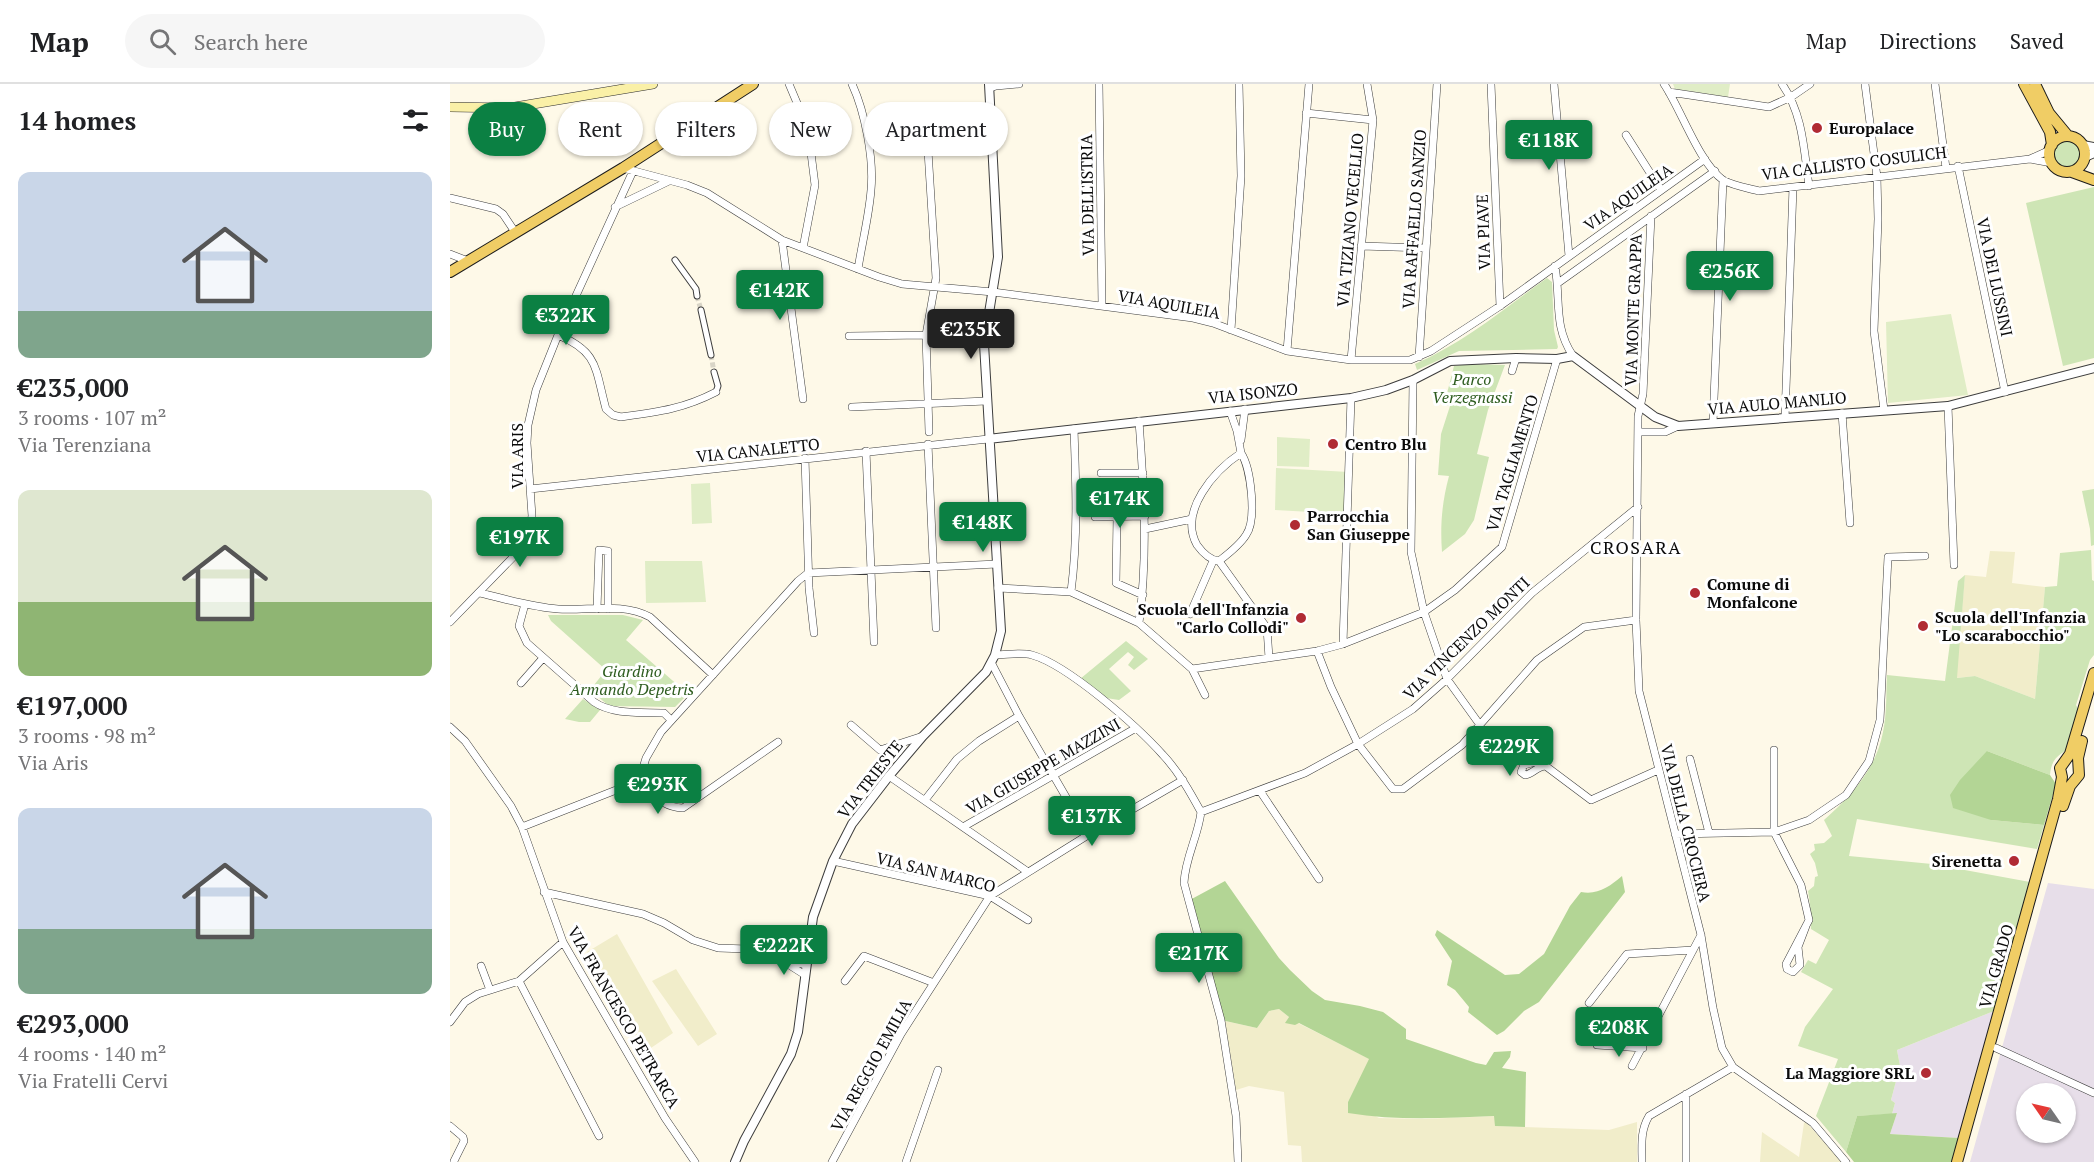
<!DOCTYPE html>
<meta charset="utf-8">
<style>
:root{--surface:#fff;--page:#f6f6f6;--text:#202124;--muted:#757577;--line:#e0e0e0;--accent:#0b8043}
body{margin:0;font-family:"PT Serif",serif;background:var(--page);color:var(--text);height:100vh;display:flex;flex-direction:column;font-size:22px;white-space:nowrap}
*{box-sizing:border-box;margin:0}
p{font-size:20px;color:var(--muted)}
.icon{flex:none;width:33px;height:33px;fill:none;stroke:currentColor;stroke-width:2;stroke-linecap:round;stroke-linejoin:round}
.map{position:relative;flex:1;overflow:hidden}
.side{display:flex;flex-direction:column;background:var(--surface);width:450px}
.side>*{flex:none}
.banner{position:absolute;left:18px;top:18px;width:570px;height:54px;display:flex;gap:12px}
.needle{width:39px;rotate:304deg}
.buttons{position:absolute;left:1566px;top:999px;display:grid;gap:12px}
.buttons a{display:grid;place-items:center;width:60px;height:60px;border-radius:50%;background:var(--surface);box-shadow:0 2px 4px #0004;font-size:30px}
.price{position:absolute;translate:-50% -51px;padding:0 14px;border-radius:6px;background:var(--accent);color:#fff;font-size:20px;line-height:39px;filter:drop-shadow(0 2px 3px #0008)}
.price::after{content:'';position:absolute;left:50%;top:36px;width:18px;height:14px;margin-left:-9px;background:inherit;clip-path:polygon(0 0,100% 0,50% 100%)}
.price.selected{background:#222;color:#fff}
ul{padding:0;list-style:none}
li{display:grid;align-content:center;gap:12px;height:318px;padding:0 18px}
li span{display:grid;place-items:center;height:186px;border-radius:12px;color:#555}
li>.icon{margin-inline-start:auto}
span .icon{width:108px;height:108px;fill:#fffc;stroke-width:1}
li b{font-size:26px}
h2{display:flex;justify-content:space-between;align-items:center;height:72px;padding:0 18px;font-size:26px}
.chip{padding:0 21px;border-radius:27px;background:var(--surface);box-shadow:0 2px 4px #0004;font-size:21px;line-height:54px}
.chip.selected{background:var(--accent);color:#fff}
header{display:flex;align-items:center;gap:36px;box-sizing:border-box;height:84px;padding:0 30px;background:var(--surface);border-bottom:2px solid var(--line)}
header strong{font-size:28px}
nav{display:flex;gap:33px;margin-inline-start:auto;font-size:21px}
.search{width:420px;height:54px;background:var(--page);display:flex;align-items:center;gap:15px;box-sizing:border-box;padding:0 21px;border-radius:33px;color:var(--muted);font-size:22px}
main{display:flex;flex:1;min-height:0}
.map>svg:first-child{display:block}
.industrial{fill:#e7dee9;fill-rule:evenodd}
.farmland{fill:#f1edca}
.green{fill:#cee5b5}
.forest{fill:#b3d595}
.pitch{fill:#e0edc6}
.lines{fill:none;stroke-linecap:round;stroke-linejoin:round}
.pedestrian-tunnel{stroke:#d9d5c7;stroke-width:5;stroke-dasharray:5 2.5;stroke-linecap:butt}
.pedestrian-casing{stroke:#3d3d3d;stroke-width:7}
.minor-casing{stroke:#3d3d3d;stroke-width:8}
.tertiary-casing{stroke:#3d3d3d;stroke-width:10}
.secondary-casing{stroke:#2c2c2c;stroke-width:10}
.primary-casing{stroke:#1b1b1b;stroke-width:12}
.pedestrian{stroke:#fff;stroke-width:5}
.minor{stroke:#fff;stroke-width:7}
.tertiary{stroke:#fff;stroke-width:8}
.secondary{stroke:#faf0a7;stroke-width:9}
.primary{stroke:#f0cd65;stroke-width:10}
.poi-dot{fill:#b02b34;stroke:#fff;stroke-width:2}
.labels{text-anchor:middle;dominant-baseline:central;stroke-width:6;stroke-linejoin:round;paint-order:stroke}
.poi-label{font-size:16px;font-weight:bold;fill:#0a0a0a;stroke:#fff;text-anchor:start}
.street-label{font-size:16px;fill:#0a0a0a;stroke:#fff}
.park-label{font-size:16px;font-style:italic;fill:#2d5c1f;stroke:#fff}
.neighbourhood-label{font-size:18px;letter-spacing:1.5px;fill:#0a0a0a;stroke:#fff}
</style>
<header>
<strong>Map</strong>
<div class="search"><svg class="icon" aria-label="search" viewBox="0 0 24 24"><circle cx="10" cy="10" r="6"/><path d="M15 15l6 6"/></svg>Search here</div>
<nav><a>Map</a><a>Directions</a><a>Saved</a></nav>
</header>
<main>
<section class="side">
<h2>14 homes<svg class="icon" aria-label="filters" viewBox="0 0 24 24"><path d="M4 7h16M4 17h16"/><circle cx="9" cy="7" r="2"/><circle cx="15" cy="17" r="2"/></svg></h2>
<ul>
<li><span style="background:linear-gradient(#c9d6e8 75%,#7fa58c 0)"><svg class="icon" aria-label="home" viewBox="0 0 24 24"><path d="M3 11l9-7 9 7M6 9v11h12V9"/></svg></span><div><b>€235,000</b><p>3 rooms · 107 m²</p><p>Via Terenziana</p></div></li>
<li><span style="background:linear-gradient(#dfe7d0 60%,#8fb573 0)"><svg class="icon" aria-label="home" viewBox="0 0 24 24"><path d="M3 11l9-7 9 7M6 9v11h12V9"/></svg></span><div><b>€197,000</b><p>3 rooms · 98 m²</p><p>Via Aris</p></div></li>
<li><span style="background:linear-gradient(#c9d6e8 65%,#7fa58c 0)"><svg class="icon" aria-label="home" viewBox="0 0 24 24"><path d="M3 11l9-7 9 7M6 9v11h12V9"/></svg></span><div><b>€293,000</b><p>4 rooms · 140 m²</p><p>Via Fratelli Cervi</p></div></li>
</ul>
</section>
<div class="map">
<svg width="1644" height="1078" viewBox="0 0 1644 1078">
<rect width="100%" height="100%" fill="#fef9e8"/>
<path class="industrial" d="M1598,799L1644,805V1078H1520ZM1576,1010H1616V1048H1576Z
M1544,927L1509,1054L1440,1050L1447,1029L1442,1030L1445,1019L1441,1016L1450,982L1447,966Z"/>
<path class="farmland" d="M1540,467L1565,468L1562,499L1595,503L1585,615L1525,592L1506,594L1515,491L1536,493Z
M167,850L223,949L195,968L137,868Z
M226,885L267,950L248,962L202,897Z
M829,925L839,933L836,938L848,939L920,975L898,1018L929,1034L975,1035L1045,1032V1042L1159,1046L1187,1038V1078H852L851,1062L838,1061L834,1008L799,1002L786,1006L775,937L807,944L819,927Z
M1356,1038L1392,1078H1310L1312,1048L1349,1073L1354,1039Z"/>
<path class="green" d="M1604 70a14 14 0 1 1 28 0a14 14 0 1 1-28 0Z
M1644,103V274L1613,282L1576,119Z
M1097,194L1102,198L1104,246L1108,263L1107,265L1009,267L967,286L965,280C1014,259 1055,224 1097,194Z
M1019,280L1055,281L1038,326L1027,370L1039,373L1024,436L1015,450L992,468C990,441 992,418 999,392L988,391L991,350L1000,322L994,321L1004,282Z
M1644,405V461L1641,462L1640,445L1632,407Z
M1641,466L1642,496L1644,497V571L1640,576L1626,621L1629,627L1615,667C1605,673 1601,679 1600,691L1537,667L1541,736L1594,741L1587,765L1407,735L1399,772L1482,780L1580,798L1544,927L1447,966L1450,982L1441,1016L1445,1019L1442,1030L1407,1032L1396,1068L1366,1032L1388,975L1348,962L1355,943L1383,905L1351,888L1358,876L1366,880L1379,856L1361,845L1360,820L1358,807L1364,802L1365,793L1368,792L1365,779L1360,770L1365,766L1364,760L1374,759L1382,752L1374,736C1401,712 1426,685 1433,648C1437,630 1436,609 1437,591L1495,597L1508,497L1515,491L1507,594L1525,592L1585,615L1595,503L1607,502L1610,469Z
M98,531H173L193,536L176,556L238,610L225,623L159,622L140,606L156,586L101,537Z
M676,557L698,575L684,586L678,581L684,573L678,568L659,585L681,607L669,616L656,614L630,595Z
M133,615L150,626L140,638H129L115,635Z"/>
<path class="forest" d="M1537,667L1600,691L1606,700L1594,741L1541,736L1503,724L1500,711L1510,696Z
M1172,792L1175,808L1172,812L1089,918L1074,927L1054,947L1047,951L1018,928L1019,923L1005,906L997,901L1002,877L985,851L987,846L1055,891L1069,890L1094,870L1120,822L1131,808C1148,811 1159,803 1172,792Z
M775,797L829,874L840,886L862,907L875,916L910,922L933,928L956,945V955L1026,979L1036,981L1044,968L1061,967L1060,973L1052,984L1076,988L1075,1043L1045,1042L1044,1032C995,1034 947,1037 898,1029V1018L919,975L849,939L845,941L835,939L839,933L829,925L819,927L807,944L771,936L738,817Z
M1447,1029L1440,1050L1509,1054L1503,1078H1404L1396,1068L1407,1032Z"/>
<path class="pitch" d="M1223,0H1280L1278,13L1225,5Z
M1501,230L1518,311L1438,319L1436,238Z
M827,353L860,355L859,383L827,382Z
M826,384L899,388L897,430L825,426Z
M260,399L262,439L242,440L241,400Z
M195,477H252L256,518L196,519Z"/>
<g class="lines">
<path class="pedestrian-tunnel" d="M247,212L251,226
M261,271L264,288"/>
<g class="pedestrian-casing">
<path id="pedestrian" d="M225,176L246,205L247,212
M251,226L261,271
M264,288L268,302L266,308"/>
</g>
<g class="minor-casing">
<path id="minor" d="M339,0L358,45L365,101L353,164
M402,0C415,28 424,75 421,106C419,132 412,159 408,185
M649,0L652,222
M1041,0L1050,222
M1104,0L1119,172
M1214,0C1231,25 1249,79 1273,96C1284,102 1298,104 1309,107L1580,75L1600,66
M1332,0C1353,30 1354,66 1359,102
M1415,0L1427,93L1428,135L1424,247L1434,326
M1485,0L1496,84
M540,4L546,2L569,0
M1219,8L1319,23L1341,13L1360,0
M856,29L923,36
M467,35L541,31
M476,35L486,194L476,251L479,348
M1176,51L1211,106
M1580,75L1602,79
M1508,82L1555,308
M173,84L237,101L257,109L332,156L429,193L452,200L543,208L743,234L763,239L837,267L901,276H960L981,267L1050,222L1255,75
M0,114L46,125L53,130L65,148
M165,123L219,97
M1201,132L1193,310L1188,332L1186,536L1189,607L1251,851L1263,924L1272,964L1283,983L1363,1039L1396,1078
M332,156L353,315
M911,162L975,164
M0,170L18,177
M1105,182C1111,216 1103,242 1123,272
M1108,199L1265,87
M781,246L791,92L789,0
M108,251C149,268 145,285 156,325L163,331L171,333C208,328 233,325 266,308
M399,252L476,251
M837,267L859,0
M969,273L987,0
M901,276L923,36L917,0
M1062,287L1066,274
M963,296L961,468L974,528L997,595L1030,641
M1498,322L1504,481
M402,323L536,317
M780,327L787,347L791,369
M1392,329L1400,439
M1335,334L1343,103
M689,337C694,405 698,472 689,539
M1263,339L1273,96
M1188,348H1215L1228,342
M791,356L795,325
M478,360L486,544
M416,367L424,558
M791,369C801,384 807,436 796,451C790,461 778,470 769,477C760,476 752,468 747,461C728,427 765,386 791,369Z
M355,374L359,504L364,549
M651,389H693
M80,405L538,355
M645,433L695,432
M667,433L666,499L693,511
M695,445L742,435
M769,477L817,544L819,574
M548,504L621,508L689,539L742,585L755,611
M621,508C628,454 626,400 624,345
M30,509C56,515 82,523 108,525C138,527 173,518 200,533L263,591
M75,520L69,542L77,559L144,618C163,631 191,628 214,629L221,636
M147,525L149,466L158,467V525
M740,530L763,477
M0,538L72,464L79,448L82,432L77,359L78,341L86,306L108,251L183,87
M893,560L901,314
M867,567L881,603L908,660L943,705H953L1012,661L1087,576L1134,543L1186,536
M545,571C557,571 571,568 582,571C618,581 688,643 713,671C729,688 740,708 751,728
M542,580L569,632L638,751
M742,585L867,567L893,560L974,528L1005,506L1052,463L1107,275
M71,599L93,574
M401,641L430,666L473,652
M0,643L15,657L61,722L72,743L113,858L215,1034L245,1078
M1324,666V748L1351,801L1359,836L1336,880L1337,885L1343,888L1350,881L1348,863L1356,842
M1240,675L1259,749
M1096,682C1087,682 1083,690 1075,691L1071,688L1074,681L1089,677L1141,716L1208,686
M439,692L578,788
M189,697L196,674L211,648L348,497L358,489L547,480
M810,707L869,795
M475,716L507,675L529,657L569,632
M751,728L855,689L908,660L963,625L997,595L1082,509L1188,423
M751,728C748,753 735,774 734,799L771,936L786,1032L788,1078
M72,743L189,697C206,708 208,723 233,724L328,658
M513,743L686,644
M1225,750L1324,748L1359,736L1396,711L1419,677L1430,636L1438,473L1475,472
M383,777L540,812L578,836
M94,808L193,830L214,839L243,856L268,864L297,865L356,881
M333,877L355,891
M31,882L40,906
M69,897L149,1052
M395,897L414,872L484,899
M1139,919L1177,870L1243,866
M0,938L15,918L28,910L69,897L113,858
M1147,961L1193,964
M1546,964L1644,1009
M1182,982L1251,851
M0,1042L13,1053L14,1057L4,1077
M382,1078L451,950L540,812L638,751L733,696
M456,1078L488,986
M1192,1078C1192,1062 1190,1047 1199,1032L1283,983
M1236,1078V1010"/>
</g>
<g class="tertiary-casing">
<path id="tertiary" d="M1633,61L1644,63
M1635,73L1644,69
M538,355L901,314L936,306L963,296L1000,277L1066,274L1107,275L1123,272L1205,333L1228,342L1498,322L1644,284
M285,1078L294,1057L341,970L348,948L363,833L383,777L402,740L439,692L473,652L536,588L545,571L551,547L534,260L548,173L539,0"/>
</g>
<g class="secondary-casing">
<path id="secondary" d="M0,23L59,24L203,0"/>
</g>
<g class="primary-casing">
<path id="primary" d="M1574,0L1600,48L1602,61
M1585,0L1599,29L1618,52
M1599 70a18 18 0 1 1 36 0a18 18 0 1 1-36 0Z
M1622,88L1644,96
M0,188L173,84L303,0
M1613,722L1620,702L1629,691L1628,674L1632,657
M1507,1078L1608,715L1612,693L1610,684L1620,670L1644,589"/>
</g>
<use href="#pedestrian" class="pedestrian"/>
<use href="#minor" class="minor"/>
<use href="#tertiary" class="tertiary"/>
<use href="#secondary" class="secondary"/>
<use href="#primary" class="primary"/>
</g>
<g class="poi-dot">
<circle cx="1367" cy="44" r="6"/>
<circle cx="883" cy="360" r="6"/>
<circle cx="845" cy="441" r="6"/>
<circle cx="1245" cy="509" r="6"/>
<circle cx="851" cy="534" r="6"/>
<circle cx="1473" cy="542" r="6"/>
<circle cx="1564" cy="777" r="6"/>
<circle cx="1476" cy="989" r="6"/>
</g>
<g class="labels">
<g class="poi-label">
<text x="1379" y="44">Europalace</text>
<text x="895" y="360">Centro Blu</text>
<text x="857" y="432">Parrocchia<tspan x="857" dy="18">San Giuseppe</tspan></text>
<text x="1257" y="500">Comune di<tspan x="1257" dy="18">Monfalcone</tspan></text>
<text x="839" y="525" text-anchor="end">Scuola dell'Infanzia<tspan x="839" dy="18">"Carlo Collodi"</tspan></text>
<text x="1485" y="533">Scuola dell'Infanzia<tspan x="1485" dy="18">"Lo scarabocchio"</tspan></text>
<text x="1552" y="777" text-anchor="end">Sirenetta</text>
<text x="1464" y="989" text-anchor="end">La Maggiore SRL</text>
</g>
<g class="street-label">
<text transform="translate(1404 79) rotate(-7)">VIA CALLISTO COSULICH</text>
<text transform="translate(637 111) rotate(-91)">VIA DELL'ISTRIA</text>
<text transform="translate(1178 113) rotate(-35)">VIA AQUILEIA</text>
<text transform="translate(964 135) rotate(-86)">VIA RAFFAELLO SANZIO</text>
<text transform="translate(900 136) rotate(-85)">VIA TIZIANO VECELLIO</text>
<text transform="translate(1033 148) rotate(-92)">VIA PIAVE</text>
<text transform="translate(1545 193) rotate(78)">VIA DEI LUSSINI</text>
<text transform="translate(719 220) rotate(10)">VIA AQUILEIA</text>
<text transform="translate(1183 226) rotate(-88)">VIA MONTE GRAPPA</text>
<text transform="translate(803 309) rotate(-6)">VIA ISONZO</text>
<text transform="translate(1327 319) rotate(-5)">VIA AULO MANLIO</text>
<text transform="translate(308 366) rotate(-6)">VIA CANALETTO</text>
<text transform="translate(67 372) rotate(-90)">VIA ARIS</text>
<text transform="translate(1062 379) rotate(-73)">VIA TAGLIAMENTO</text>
<text transform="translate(1016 554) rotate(-44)">VIA VINCENZO MONTI</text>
<text transform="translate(593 682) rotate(-30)">VIA GIUSEPPE MAZZINI</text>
<text transform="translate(420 695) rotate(-52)">VIA TRIESTE</text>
<text transform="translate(1236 739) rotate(76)">VIA DELLA CROCIERA</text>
<text transform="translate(486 788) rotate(14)">VIA SAN MARCO</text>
<text transform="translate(1546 882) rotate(-74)">VIA GRADO</text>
<text transform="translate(174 933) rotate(60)">VIA FRANCESCO PETRARCA</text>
<text transform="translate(421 981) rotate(-61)">VIA REGGIO EMILIA</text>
</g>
<g class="park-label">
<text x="1022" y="295">Parco<tspan x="1022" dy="18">Verzegnassi</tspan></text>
<text x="182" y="587">Giardino<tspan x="182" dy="18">Armando Depetris</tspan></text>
</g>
<g class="neighbourhood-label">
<text x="1186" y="463">CROSARA</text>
</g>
</g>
</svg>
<div class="buttons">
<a><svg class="needle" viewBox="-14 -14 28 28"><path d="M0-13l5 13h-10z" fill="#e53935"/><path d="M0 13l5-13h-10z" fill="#757577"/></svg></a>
</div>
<b class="price" style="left:1099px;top:87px">€118K</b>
<b class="price" style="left:1280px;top:218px">€256K</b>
<b class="price" style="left:330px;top:237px">€142K</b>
<b class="price" style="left:116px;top:262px">€322K</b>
<b class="price selected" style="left:521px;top:276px">€235K</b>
<b class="price" style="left:670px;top:445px">€174K</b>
<b class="price" style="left:533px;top:469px">€148K</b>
<b class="price" style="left:70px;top:484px">€197K</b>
<b class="price" style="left:1060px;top:693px">€229K</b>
<b class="price" style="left:208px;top:731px">€293K</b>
<b class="price" style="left:642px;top:763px">€137K</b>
<b class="price" style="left:334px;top:892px">€222K</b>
<b class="price" style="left:749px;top:900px">€217K</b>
<b class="price" style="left:1169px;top:974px">€208K</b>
<div class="banner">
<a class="chip selected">Buy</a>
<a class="chip">Rent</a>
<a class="chip">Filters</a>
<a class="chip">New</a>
<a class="chip">Apartment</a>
</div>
</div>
</main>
